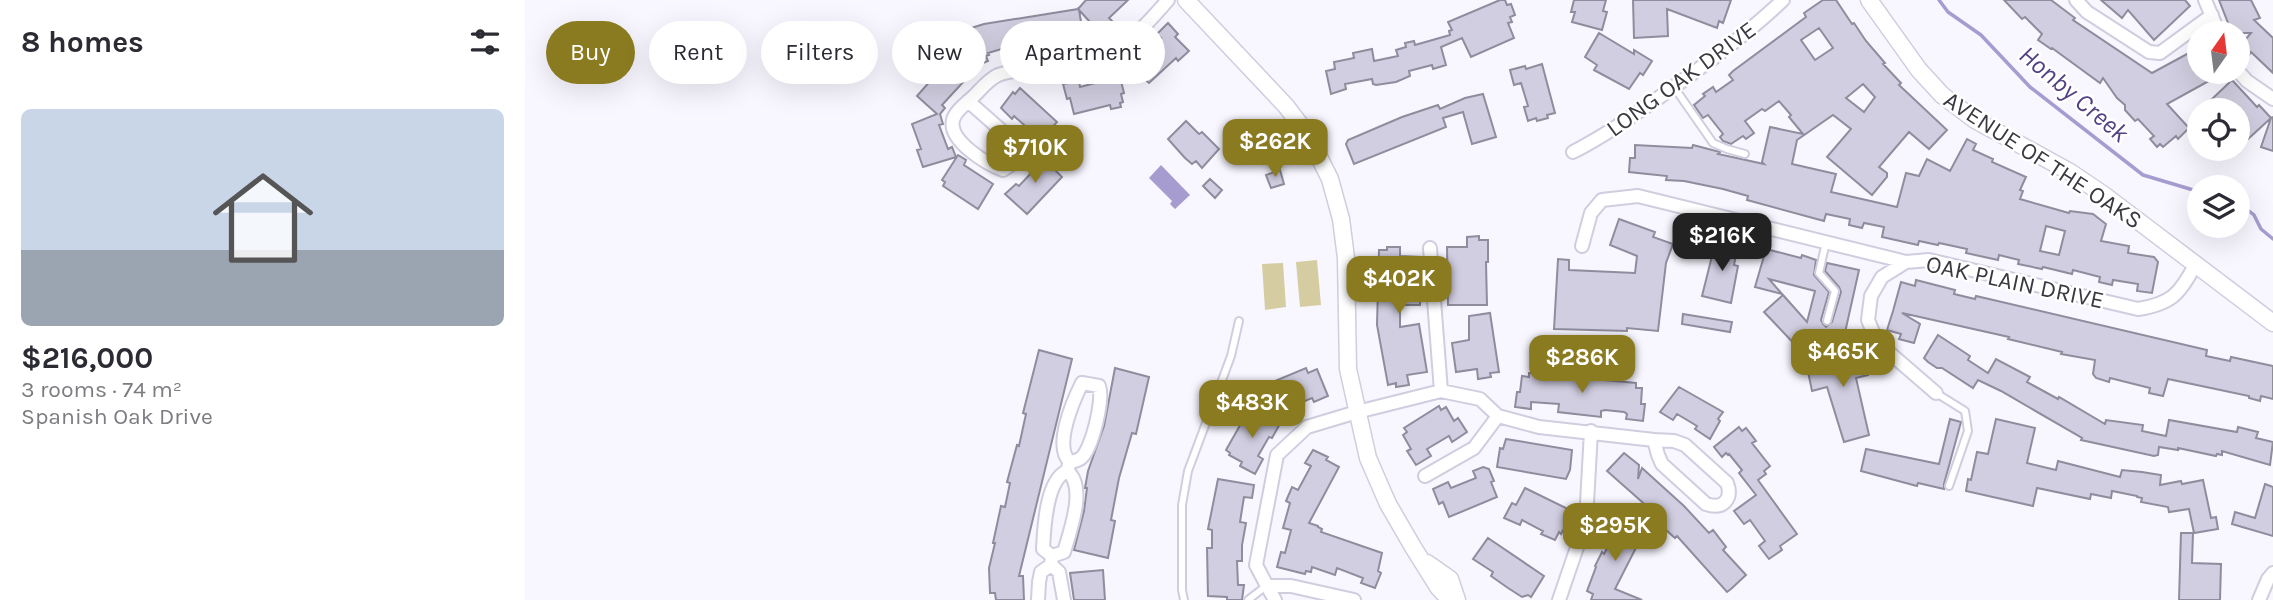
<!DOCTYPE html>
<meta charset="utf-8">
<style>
:root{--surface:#fff;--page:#f7f7f7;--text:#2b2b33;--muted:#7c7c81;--line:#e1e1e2;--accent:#8a7a20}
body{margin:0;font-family:Karla,sans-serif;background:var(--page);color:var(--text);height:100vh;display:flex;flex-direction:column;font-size:26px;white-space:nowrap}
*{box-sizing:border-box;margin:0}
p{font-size:23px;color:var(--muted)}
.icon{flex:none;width:38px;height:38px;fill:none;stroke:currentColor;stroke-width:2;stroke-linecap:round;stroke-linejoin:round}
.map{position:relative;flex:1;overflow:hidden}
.drawer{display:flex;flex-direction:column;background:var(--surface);width:525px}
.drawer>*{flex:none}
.hud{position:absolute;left:21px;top:21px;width:665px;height:63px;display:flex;gap:14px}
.needle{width:46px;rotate:14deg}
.tools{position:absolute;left:1662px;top:21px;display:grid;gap:14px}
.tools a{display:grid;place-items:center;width:63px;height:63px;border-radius:50%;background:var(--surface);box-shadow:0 7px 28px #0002;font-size:35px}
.price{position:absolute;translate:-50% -60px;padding:0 16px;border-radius:14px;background:var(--accent);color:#fff;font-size:23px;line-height:46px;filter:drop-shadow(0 2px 4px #0008)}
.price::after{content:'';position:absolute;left:50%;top:42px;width:21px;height:16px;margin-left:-10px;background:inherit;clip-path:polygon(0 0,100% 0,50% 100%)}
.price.current{background:#222;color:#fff}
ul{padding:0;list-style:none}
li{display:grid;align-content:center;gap:14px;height:371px;padding:0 21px}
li+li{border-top:2px solid var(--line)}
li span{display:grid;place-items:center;height:217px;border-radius:10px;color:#555}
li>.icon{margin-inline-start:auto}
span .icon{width:126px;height:126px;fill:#fffc;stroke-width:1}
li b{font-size:30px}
h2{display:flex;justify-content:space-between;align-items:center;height:84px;padding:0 21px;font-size:30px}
.tag{padding:0 24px;border-radius:32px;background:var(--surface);box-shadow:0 7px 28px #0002;font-size:24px;line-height:63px}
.tag.current{background:var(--accent);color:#fff}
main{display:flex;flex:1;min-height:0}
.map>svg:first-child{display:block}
.green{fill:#d5cda1}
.water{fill:#a79cd0}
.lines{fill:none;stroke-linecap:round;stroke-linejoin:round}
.stream{stroke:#a79cd0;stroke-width:3.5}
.building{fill:#d1cee1;stroke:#8f8c9d;stroke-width:2;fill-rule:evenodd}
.service-casing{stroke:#d0cddf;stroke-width:10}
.minor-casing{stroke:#d0cddf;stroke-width:16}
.tertiary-casing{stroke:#d0cddf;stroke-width:19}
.service{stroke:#fff;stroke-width:6}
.minor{stroke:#fff;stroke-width:12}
.tertiary{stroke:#fff;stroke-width:16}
.labels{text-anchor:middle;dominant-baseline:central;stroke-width:5;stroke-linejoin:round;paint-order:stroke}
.street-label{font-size:24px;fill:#3a3940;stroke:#fff}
.water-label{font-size:26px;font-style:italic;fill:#534183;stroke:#fff}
</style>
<main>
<section class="drawer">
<h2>8 homes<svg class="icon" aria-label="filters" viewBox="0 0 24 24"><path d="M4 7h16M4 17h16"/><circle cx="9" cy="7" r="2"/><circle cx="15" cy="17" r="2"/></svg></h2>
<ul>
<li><span style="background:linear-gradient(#c9d6e8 65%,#9aa5b1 0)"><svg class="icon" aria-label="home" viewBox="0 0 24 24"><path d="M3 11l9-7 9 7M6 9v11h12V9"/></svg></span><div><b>$216,000</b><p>3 rooms · 74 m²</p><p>Spanish Oak Drive</p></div></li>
</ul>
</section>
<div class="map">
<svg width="1748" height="600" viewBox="0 0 1748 600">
<rect width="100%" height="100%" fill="#f8f7ff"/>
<path class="green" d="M792,260L796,305L775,307L771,262Z
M758,263L761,307L740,310L737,264Z"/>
<path class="water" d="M636,165L665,195L650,209L645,204L647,201L624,178Z"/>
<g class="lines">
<path class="stream" d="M1414,0L1423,12L1456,35L1505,87L1618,175L1675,192
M398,42L411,49
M1713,202L1729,215L1736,229L1748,239"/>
</g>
<path class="building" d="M561,0H603L584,18L589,23L576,34L554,10L559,40L544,42L543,35L519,39V43L505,45V43L484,50L483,47L463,53L464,55L461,56L463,61L447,68L442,51L446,50L440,30L459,24L553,9Z
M975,0H980L982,5L986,4L990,15L985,17L987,22L983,23L989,38L946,57L937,38L916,47L921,65L908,69L907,65L884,71L885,76L871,82L851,85L848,84L847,79L820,84L821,89L806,94L801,71L810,69L809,62L829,58L828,53L847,49L849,61L873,56L871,50L881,47L880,43L889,41L890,45L925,35L924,31L927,30L923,22Z
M1049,0H1081L1078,11L1082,12L1077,30L1047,22L1050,12H1046Z
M1108,0H1206L1198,23L1194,21L1192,28L1142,9L1143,36L1109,38Z
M1298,0H1311L1327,24L1329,23L1341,41L1360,63L1358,64L1376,83L1374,85L1422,130L1404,149L1384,132L1354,167L1362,173V177L1347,195L1302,157L1326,129L1308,115L1272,140L1267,164L1311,174L1306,192L1372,207L1381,173L1394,176L1402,159L1425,171L1442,139L1451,144L1448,150L1468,159L1467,162L1501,177L1495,190L1498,191L1495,199L1544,213L1545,211L1568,214L1581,224L1576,241L1604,246L1603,253L1629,257L1633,262L1627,293L1612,291L1613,284L1588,280L1587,285L1574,282L1575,277L1548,270L1547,274L1518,267L1517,269L1493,264L1494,260L1474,255L1473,260L1441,253L1442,249L1414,243L1413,245L1394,241L1393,245L1357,237L1359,227L1339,223L1337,228L1324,225L1325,219L1301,214L1299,221L1222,200L1223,196L1198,189L1159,181L1141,180L1142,176L1104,172L1105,158H1110V145L1167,148L1168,145L1195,152L1193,154L1239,164L1237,162L1245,127L1278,134L1264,117L1266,115L1254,101L1240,111L1237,109L1220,121L1229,133L1221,139L1218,136L1206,144L1198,141L1195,137L1198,134L1183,115L1178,118L1169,105L1180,96L1178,94L1188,87L1191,92L1208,80L1204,75L1208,71L1281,17L1279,13ZM1294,28L1308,48L1290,60L1276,40ZM1338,84L1350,97L1339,112L1321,98ZM1521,226L1540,231L1534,255L1515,251Z
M1479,0H1526L1550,18L1548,20L1627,73L1675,47V72H1700L1642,104L1664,128L1653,139L1651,136L1638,147L1635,144L1632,147L1625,139L1629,136L1613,119L1610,121L1600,110V105L1592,98L1578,78L1575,83L1527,48L1526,49L1513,40L1517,34L1500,17L1497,19Z
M1576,0H1660L1665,6L1629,40L1603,10L1597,18Z
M1694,0H1726L1735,18L1729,20L1748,38V73L1726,52L1724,55L1714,47L1726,33H1707Z
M643,23L653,34L650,37L664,51L653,61L651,58L624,83L600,63L611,52L616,57L636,38L632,34Z
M1074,33L1109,54V50L1127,61L1118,75L1115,73L1104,89L1069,70L1072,65L1060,57Z
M419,59L441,79L417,105L420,108L415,114L418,124L414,125L423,149L427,147L431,157L398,167L392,150L396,149L387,124L412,114L392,96L408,78L404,75Z
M1017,64L1030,113L1022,115L1023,118L1012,121L1011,118L1003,121L999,107L1003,106L996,83L989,85L985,70L1000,66L1001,69Z
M594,73L599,93L596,94L598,102L595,103L596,107L586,109L585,105L549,114L545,98L542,99L538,84L554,81L555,87L578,81L577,78Z
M1707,80L1732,107L1734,105L1746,118L1748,117V151L1736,147L1746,118L1723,139L1720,136L1713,142V110H1680L1688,102L1686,100Z
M495,88L532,122L521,134L524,136L512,149L500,139L507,132L489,116L487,119L476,108L488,92L490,94Z
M958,94L971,137L947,144L938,112L918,118L921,127L829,164L821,144L823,140L877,117L913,105L915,109L940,98Z
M661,121L674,134L677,132L694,149L677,168L671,161L667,164L660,158L643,139Z
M515,153L529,165L527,167L537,177L502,214L480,194L491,184L494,186L510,169L505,164Z
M433,155L441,160L439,165L468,184L453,209L418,186L420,182L417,180Z
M755,170L759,184L746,188L741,175Z
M685,179L697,190L690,198L678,186Z
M1094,219L1130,232L1128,237L1148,244L1141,263L1133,331L1102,328V331L1029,329L1033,259L1044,260V270L1110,273L1112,256L1085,245Z
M954,236V240H963V262H961L962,305H923L922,247H942V237Z
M1193,240L1213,244L1209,265L1213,266L1206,303L1177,296L1190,244L1192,245Z
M862,247H875V256L896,257L895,305H875V327L894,324L902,372L882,375L884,385L871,387V383L863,385L852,325L854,250H862Z
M1241,249L1276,258L1277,255L1291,260L1289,275L1304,292L1296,320L1298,324L1301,327L1307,322L1316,292L1314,287L1300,271L1302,263L1334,270L1319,337L1302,334L1279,354L1239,312L1258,295L1282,322L1290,291L1244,279L1257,294L1230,287Z
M1391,280L1430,290L1429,294L1450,299L1451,296L1682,350L1681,356L1705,361L1706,357L1748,366V399L1736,396L1735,401L1724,398V396L1643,379L1638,396L1624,393L1625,388L1585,378L1584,382L1571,378L1568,374L1570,360L1536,354L1537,352L1483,339L1484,337L1377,313L1395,324L1389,343L1374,339L1376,334L1362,330L1368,311L1376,282L1390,286Z
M965,313L974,372L965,373L966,377L953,379L952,369L931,372L927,343L944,340V316Z
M1158,314L1207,322L1205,332L1157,324Z
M1413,335L1445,356L1443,360L1463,373L1471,359L1505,377L1502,382L1533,399L1534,397L1580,424L1581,420L1618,425L1617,431L1641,436L1644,420L1712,432L1713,427L1733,432L1731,438L1748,442L1745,465L1697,451V455L1692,454L1691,456L1653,448V450L1634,447L1633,455L1629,456L1556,440L1557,438L1476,391L1453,380L1448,388L1417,368H1412L1403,362L1399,358Z
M1332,349L1333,351L1337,350L1343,375L1331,378L1344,435L1319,442L1302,387L1287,391L1281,362Z
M514,350L547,359L494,576H498L499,600H471L470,593H465L464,568L470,543H468L476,506L480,507L485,483L482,482L492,445L494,446L501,414L498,413Z
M590,368L624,377L611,434L607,433L594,478L586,520L590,521L583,558L549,550L559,511L562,488H560L563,471L579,426Z
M781,368L783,373L792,369L803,396L789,402L787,398L765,407L768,413L754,419L747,404L750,402L743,384Z
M1004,373L1111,383V388H1117L1116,404H1120L1118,421L1101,419L1102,414L1099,412L1080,410L1076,411V417L1033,412L1034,404L1006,402V409L990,407L992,392H995L997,376L1004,377Z
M1154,387L1198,412L1193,419L1195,421L1185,439L1170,429L1172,426L1152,414L1148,420L1135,412Z
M914,406L916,410L921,407L929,421L933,418L942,432L927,442L924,436L902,449L906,456L891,465L882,451L886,449L878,435L882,432L879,428Z
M728,410L736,415L737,412L756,422L747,438L744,437L733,456L738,459L730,474L715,466L717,462L704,455L705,453L701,450L722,413L726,415Z
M1425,419L1436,422L1419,484V489L1393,483L1392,486L1336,471L1341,449L1414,464Z
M1471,419L1510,428L1502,463L1531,470L1533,461L1595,477L1597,470L1617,472L1636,475L1635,485L1656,481L1657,484L1678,480L1686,518L1691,517L1693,529L1669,533L1664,509L1644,512L1643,507L1616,502L1617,498L1612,497V496L1587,491L1586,498L1566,494L1565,499L1512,488L1508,506L1441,491L1443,479L1446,480L1452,452L1463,454Z
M1214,427L1217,431L1221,428L1231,441L1227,443L1245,466L1239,471L1241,474L1233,480L1272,534L1255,546L1257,550L1244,559L1234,546L1240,541L1225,520L1219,524L1209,511L1231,495L1214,473L1217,470L1204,454L1203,455L1201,453L1197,457L1189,447Z
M981,439L1047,450L1045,470L1041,479L972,467L975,448L978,449Z
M788,450L803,457L801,460L814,467L784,523L793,526V527L797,529L796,532L857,553L853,571L856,573L850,588L836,583L838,578L812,568L810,575L787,567L786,572L781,571L780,574L752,567L756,552L760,553L766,530L758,528L765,503L761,501L767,487L773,490L786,466L780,463Z
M1099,453L1114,465L1113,479L1117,468L1159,506L1184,533L1188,530L1201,547L1198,550L1221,575L1206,589L1202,592L1152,536L1150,538L1122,513L1125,509L1082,471Z
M958,467L964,469L969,481L966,482L972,497L924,517L918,502L914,504L908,489L923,482L926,488L951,478L948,471Z
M693,479L729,485L727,498L719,497L715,522L721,523L717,545V561H712L713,585H719L717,600H702V597L683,596L682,548H687V530L683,529Z
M1740,484L1748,487V536L1707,524L1710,512L1730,518Z
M1000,488L1043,509L1039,521L1042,523L1036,534L1034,532L1030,540L1016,534L1018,531L997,520L995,525L979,518L987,503L991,505Z
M1091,516L1105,523L1104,527L1118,534L1090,589L1117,600H1066L1068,594L1062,591L1071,567L1070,566L1077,552L1079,554L1090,533L1083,530Z
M1656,533H1668L1667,563L1696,564L1695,600H1654Z
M963,538L1019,576L1006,597L1003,595L997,597L983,588L966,576L968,572L948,559Z
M578,570L580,600H549L545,573Z"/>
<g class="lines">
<g class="service-casing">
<path id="service" d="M1149,87L1188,143L1202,149L1220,154
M1301,242L1294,273L1310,291L1302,321
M1411,393L1440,411L1443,431L1424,486
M659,600L657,590V505L663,471L706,356L714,321
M723,600L741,586"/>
</g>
<g class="minor-casing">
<path id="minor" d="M1551,0L1562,12L1624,52L1635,53L1687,15
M1680,0L1694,33
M1713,71L1722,81L1748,99
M443,101L486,139L493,152L491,161L478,170C462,164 423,141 428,120C430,111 442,103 449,96C456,89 464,79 473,75C502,64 533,72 562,59C579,52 600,43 614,31C624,22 634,10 643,0
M1048,152C1081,135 1109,115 1139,94C1181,64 1221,35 1258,0
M1057,246L1066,213L1077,200L1113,196L1381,262
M905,248L916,391
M557,383L574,386C579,399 567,449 556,458C553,461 548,461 545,462C528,447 548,401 557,383Z
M1411,393L1352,342L1343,320L1346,296L1357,277L1381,262L1404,260L1613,309C1646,304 1655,294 1670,265
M1129,440L1149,441L1160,445L1202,483C1208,499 1198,510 1181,504L1137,464L1133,455Z
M900,476L949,448L973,416
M527,556L518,549C519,528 521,480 542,471L545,462
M527,556L539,552C545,531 562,486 542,471
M526,565L534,572L539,600
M742,586L731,565L752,455L782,427L832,412L916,391L955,399L973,416L1014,427L1129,440
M513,600L514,582L516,572L526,565L527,556
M750,600L742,586H766L829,600
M1034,600L1061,521L1066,431
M1734,600L1743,579L1748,573"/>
</g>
<g class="tertiary-casing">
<path id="tertiary" d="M661,0L761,106L783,135L805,179L816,219L821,258L823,369L843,458L863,504L888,547L913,587L925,600
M1344,0L1394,70L1417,95L1450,120L1545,172L1579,195L1748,323
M902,563L925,579L932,600"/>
</g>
<use href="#service" class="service"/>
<use href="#minor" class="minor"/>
<use href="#tertiary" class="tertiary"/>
</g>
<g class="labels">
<g class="street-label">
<text transform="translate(1156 79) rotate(-36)">LONG OAK DRIVE</text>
<text transform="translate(1518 160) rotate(33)">AVENUE OF THE OAKS</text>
<text transform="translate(1490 282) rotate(12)">OAK PLAIN DRIVE</text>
</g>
<g class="water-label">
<text transform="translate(1549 94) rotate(40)">Honby Creek</text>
</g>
</g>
</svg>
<div class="tools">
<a><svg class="needle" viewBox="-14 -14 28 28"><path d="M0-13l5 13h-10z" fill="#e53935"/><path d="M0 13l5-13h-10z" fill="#7c7c81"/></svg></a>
<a><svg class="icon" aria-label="locate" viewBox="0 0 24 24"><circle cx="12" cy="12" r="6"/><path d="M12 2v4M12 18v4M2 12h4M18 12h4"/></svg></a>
<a><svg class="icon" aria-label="layers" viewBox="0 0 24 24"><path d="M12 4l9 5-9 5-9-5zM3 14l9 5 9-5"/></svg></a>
</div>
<b class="price" style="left:750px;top:179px">$262K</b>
<b class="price" style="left:510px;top:185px">$710K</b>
<b class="price current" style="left:1197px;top:273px">$216K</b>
<b class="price" style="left:874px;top:316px">$402K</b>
<b class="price" style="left:1318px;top:389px">$465K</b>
<b class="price" style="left:1057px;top:395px">$286K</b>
<b class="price" style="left:727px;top:440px">$483K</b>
<b class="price" style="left:1090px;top:563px">$295K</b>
<div class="hud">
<a class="tag current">Buy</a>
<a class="tag">Rent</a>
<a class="tag">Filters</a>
<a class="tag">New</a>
<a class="tag">Apartment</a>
</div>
</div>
</main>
